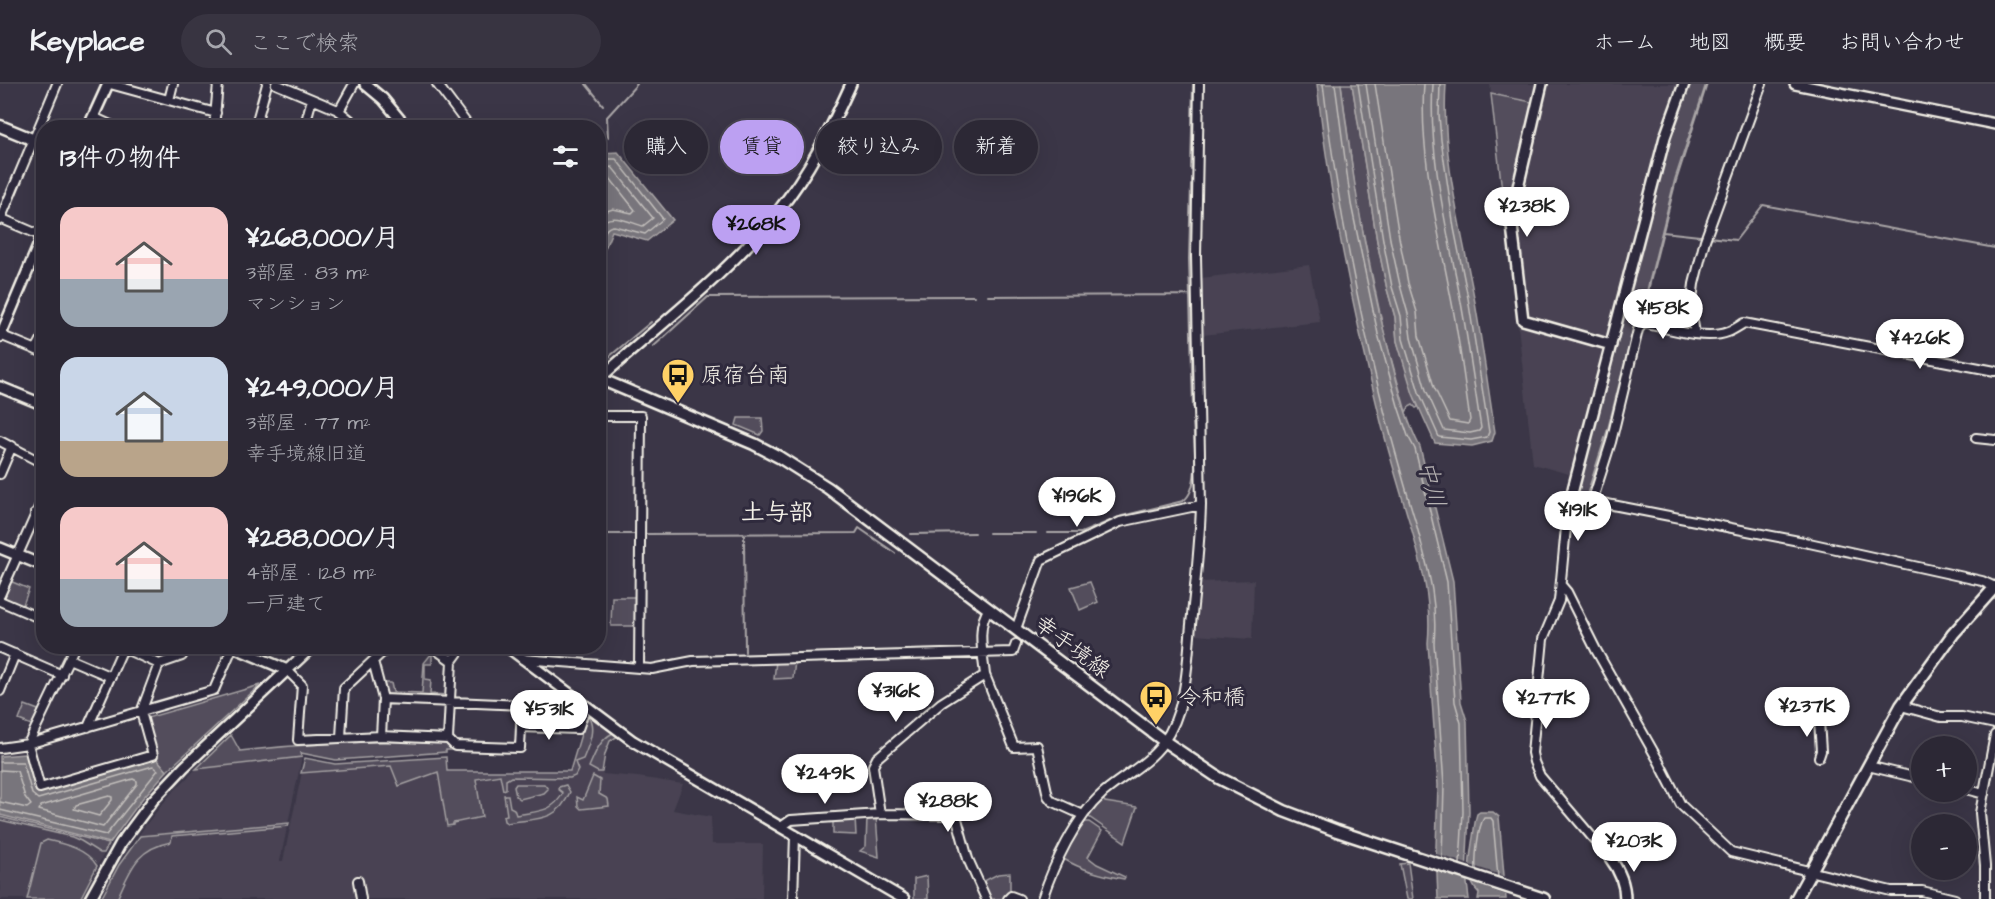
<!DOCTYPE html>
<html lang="ja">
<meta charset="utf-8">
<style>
:root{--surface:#2c2835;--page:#383441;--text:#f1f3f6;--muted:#a6a6ad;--line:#484450;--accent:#bca0f2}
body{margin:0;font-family:"Architects Daughter","Klee One",sans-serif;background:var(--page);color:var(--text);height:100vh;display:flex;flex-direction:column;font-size:22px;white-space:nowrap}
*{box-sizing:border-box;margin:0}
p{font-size:20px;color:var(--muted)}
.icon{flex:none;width:33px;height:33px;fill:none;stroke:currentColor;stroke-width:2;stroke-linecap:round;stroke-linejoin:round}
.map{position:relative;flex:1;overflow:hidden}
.sheet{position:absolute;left:36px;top:36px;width:570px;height:534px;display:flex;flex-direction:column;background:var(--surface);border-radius:24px;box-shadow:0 6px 24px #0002,0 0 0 2px var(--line)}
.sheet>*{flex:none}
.guide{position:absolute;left:624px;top:36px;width:570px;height:54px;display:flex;gap:12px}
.tools{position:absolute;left:1911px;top:652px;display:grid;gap:12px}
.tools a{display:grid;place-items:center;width:66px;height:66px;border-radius:50%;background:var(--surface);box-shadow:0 6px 24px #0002,0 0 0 2px var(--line);font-size:30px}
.price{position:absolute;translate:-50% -51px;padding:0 14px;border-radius:21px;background:#fff;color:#222;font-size:20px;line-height:39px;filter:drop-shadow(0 2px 3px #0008)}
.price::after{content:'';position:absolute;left:50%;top:36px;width:18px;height:14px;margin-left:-9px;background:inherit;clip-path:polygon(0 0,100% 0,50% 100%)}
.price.active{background:var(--accent);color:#111}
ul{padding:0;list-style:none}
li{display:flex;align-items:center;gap:18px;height:150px;padding:0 24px}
li span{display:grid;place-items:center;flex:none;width:168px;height:120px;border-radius:18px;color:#555}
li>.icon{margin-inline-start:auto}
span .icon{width:72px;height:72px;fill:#fffc;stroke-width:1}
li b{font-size:26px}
h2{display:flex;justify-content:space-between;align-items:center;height:72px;padding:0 24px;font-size:26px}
.chip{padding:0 21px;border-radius:27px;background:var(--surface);box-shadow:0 6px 24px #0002,0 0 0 2px var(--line);font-size:21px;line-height:54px}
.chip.active{background:var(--accent);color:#111}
header{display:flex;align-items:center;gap:36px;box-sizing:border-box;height:84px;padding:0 30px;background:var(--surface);border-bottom:2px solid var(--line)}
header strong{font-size:28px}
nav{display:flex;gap:33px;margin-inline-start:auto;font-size:21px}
.search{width:420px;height:54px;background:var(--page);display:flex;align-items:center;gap:15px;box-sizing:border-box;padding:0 21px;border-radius:33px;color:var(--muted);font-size:22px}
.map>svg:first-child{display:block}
.built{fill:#484352}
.green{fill:#534e5c;stroke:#a4a0a2;stroke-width:1.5}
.water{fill:#78747b;stroke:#aaa6a7;stroke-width:1.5}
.pier{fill:#3b3647}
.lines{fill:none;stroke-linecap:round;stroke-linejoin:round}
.shore{stroke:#c2bfbc;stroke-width:1.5}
.stream{stroke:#aaa6a7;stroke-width:2}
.minor-casing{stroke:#f4f1e8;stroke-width:12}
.tertiary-casing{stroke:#f4f1e8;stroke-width:14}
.secondary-casing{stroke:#f4f1e8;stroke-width:15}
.minor{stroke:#2f2a3d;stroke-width:8}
.tertiary{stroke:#2f2a3d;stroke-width:9}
.secondary{stroke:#2f2a3d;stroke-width:10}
.labels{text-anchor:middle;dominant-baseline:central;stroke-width:6;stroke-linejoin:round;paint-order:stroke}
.poi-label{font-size:22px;fill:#f4f1e8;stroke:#2f2a3d;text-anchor:start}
.street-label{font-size:22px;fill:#f4f1e8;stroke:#2f2a3d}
.water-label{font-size:24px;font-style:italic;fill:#b6b2b2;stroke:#2f2a3d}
.neighbourhood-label{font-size:24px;font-weight:bold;fill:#f4f1e8;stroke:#2f2a3d}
</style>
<header>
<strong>Keyplace</strong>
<div class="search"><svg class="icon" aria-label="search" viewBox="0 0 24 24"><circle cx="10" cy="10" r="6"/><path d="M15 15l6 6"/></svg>ここで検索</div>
<nav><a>ホーム</a><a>地図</a><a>概要</a><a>お問い合わせ</a></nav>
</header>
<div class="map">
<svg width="1995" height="815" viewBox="0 0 1995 815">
<rect width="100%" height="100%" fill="#3b3647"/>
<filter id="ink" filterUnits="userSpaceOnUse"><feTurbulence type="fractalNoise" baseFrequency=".0167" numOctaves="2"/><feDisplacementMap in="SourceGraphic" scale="12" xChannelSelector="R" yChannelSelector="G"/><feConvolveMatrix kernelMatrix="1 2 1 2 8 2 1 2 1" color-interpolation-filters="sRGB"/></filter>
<g filter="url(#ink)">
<path class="built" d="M1490,0H1536L1532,18L1491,10Z
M1548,0H1679L1658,56L1608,250L1603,253L1531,234L1528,229L1517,131Z
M1309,181L1320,238L1203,251L1201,194Z
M1518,242L1599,262L1603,269L1572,391L1533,380Z
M1254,496L1252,555L1194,551L1200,498Z
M587,630L618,652L610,657L605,670L602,690L638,693L683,700L673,726L711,733L712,760H763L762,815H366L362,794L354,799L357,815H101L119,781L145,742L169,712L196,685L302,673L280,777H283L305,674L335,680L446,673L447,687H570Z
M0,733L109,760L80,815H0Z"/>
<path class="green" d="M1341,0H1352L1377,157L1387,205L1395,233L1397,257L1418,323L1416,324L1413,321L1409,323L1406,328L1384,249L1357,119Z
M1689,0H1706L1675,95L1641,230L1633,245L1608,344L1586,413L1579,412L1577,408L1670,52Z
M1491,10L1532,18L1505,133Z
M738,334H762L763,347L760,351L736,341Z
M10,497L29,505L22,523L5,516L3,513Z
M1090,498L1098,518L1080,526L1071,503Z
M612,513H638L637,542H611Z
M432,569V580H425V595L431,596L430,610L447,611L444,615L387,613L384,610L382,599H391L393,608L422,609L424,579Z
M776,577H795L793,594L774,595Z
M260,601L167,687L157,675L146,637L147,634Z
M25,621L41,627L34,642L19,636Z
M587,630C597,643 589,661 583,675L575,678L578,686L575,692L570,694L511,693L506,696V705L503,706L500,691L476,695L482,733L453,739V741L447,742L438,688L399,702L391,682L301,689L305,674L335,680L446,673L447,687H570Z
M613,649L618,652L610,657L605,670L602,688H598L589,683C595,670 599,656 613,649Z
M231,651L240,667C309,659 376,656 445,658L453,666H446V668L336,676L301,669L302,673L196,685Z
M593,692L600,696L599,710L608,715L609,722L581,725L578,722L577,713L583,716Z
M516,700H544L548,705L544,709L520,715L516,712L514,703Z
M566,701L570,708C557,739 536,734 507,739L504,737L503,732L507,731L504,711H508L510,723L514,725L516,731C537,727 552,729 563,709L558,705L559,703Z
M1102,714L1105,718L1137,723L1125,758L1089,733L1088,730Z
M876,732L879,773L860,767L866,762L867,733Z
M0,733L109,760L104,769H100L81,757L72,753L0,736Z
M855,734L856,751L833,750V735Z
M1082,738H1089L1102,747L1088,773L1097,780L1125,793L1124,795C1101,791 1082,786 1062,774Z
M289,739L288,742L172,752L171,758C136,765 131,785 117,815H101L119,781L140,752Z
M47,756C65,760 87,765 97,782L80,815H27L41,759Z
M1408,779L1413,815H1407L1400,780Z
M1010,789V809L1004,815H989L982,798L998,790Z
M927,792L928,815H914V795Z"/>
<path class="water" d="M1317,0H1341C1352,91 1366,182 1390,271C1398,302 1405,334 1420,363L1453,497L1461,618L1467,637L1469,728L1466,791L1469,815H1438L1436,763L1438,701L1428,559C1432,517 1422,483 1411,443C1400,406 1388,368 1379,330C1352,221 1329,111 1317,0Z
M1352,0H1446C1441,71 1461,143 1474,213C1482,258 1488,303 1495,348L1492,357L1472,362L1435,359L1413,310L1397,257L1395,233L1387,205L1377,157Z
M618,68L673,136L647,157L612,147L599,179V74L602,69Z
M25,670L28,671L38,709L157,675L167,687L142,715L110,759L0,731V672Z
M1480,728H1493L1499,733L1506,815H1478L1479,809C1465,796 1470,775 1472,759C1474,749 1474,740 1477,730Z"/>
<path class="pier" d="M1433,769L1507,793L1509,812L1434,786Z"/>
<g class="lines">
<path class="shore" d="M1323,0C1336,111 1357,221 1385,330C1395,367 1405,403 1416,439C1427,482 1438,514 1434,559L1444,701L1442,774
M1335,0L1351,120L1378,250L1398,322L1408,352L1415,365L1447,498L1455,618L1461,639L1463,728L1460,780
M1358,0L1383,156L1392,203L1401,232L1403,255L1419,308L1439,353L1471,356L1487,353L1489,348L1468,214L1454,144L1441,56L1439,31L1440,0
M1366,0L1390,155L1400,201L1408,230L1411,254L1426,306L1444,346L1470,349L1479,347L1481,344C1474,300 1468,256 1460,213C1447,145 1428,69 1433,0
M1375,0L1399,153L1408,199L1417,228L1419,252L1434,303L1450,337L1468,340L1470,336C1464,295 1459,254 1451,214C1438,146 1419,69 1424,0
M598,77L606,75H616L663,135L645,150L614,142C604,142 602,155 598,163
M598,85L612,83L653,134L643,142C628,138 608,126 598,144
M598,94L609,93L635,126L632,129L613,125L598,130
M0,678H23L32,710L38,715L153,682L158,686L106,751L0,726
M0,686L17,687L25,713L31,721L27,724L0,718
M133,695L137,697V700L103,743L39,726L41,722Z
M109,712L112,713V716L99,732L74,725L76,721Z
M1476,785C1475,774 1478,742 1484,734H1491L1493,737L1498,793"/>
<path class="stream" d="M586,0L603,21
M608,53L607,33L637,0
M1191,86L1193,0
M1191,100L1189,175L1193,323
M1663,148L1736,156L1763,121L1995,164
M988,212L1189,211
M653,263L708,213L974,212
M598,278L604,277L651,238
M1587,412L1607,351L1634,245L1642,230L1675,100L1707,0
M989,449H1036
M1048,449H1081L1122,432L1183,417C1201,405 1194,357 1193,337
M598,450H634
M646,450L856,449L859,444L895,469
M911,450L975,449
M744,451L745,568"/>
<g class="minor-casing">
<path id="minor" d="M110,0L216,29
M276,0L338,26L360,44
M437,0L470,44
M169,16L173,0
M339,27L354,0
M93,33L117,44
M214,44L218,0
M255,44L267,0
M304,44L312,15
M0,134L42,152
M0,136L57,0
M1695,250L1691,224L1694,200L1705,156L1762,0
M0,251L44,269
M36,266L44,251
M598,332H641L639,584
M1976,354L1995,356
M0,357L44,380
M0,390L12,362
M1592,418L1611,358L1638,246L1643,239C1666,244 1706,257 1728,248C1733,246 1739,242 1744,239L1995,287
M35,429L44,432
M1561,501L1567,508L1596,566L1658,676L1681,721L1731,768L1891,807H1922L1955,815
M0,511L44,412
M0,517L44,536
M1016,545L1041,476L1120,438L1201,421
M75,562L28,660L40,704L153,671L141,628L159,580L182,572L186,562
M431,562L452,577L448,655
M0,564L62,591
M123,564L159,580
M69,575L111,593
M523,575L639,584L652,585L693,577L1013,568L1016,560
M373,577L383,615L381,652
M452,577L463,562
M287,586L302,601L298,656L381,652L448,655L455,662L520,664L522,621L383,615
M985,591L1014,663L1037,662L1048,712L1052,717L1083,731
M0,607L15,570
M1901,622L1941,633H1962L1995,640
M1819,637L1821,667L1819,673
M88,643L124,562
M521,643L578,645L586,622
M341,653L344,604L389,562
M0,664L28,660L214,606L233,562
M1868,682L1922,695
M1966,705L1984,710
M880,730L873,682L877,674L941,619L985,591C983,571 976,541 989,525
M781,743L791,736L880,730L956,731L968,775L986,815
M1610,774L1540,692L1534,678L1532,669L1543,555L1559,517L1567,433L1571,413L1809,459L1982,497L1995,503
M358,797L361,815
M793,815L795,751
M1008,815L1011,812L1019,815
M1042,815C1054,780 1075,734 1103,709C1123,692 1148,680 1163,659C1189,623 1187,573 1192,531C1196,494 1200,458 1201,421L1196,172L1199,0
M1985,815V782L1980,729L1995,651"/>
</g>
<g class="tertiary-casing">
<path id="tertiary" d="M365,0L383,15L407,44
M1542,0L1511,133L1523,236L1611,261
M1795,0L1995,40
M88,44L108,0
M0,253L44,148
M598,296C659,241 727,191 778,127C809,89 831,44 851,0
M0,303L44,321
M1571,413L1665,53L1684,0
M0,464L44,482
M231,562L287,586
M506,562L633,657L904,815
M1610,774C1620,787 1625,799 1625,815
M90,815L121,759L153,716L184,683L313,562"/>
</g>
<g class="secondary-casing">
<path id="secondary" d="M0,42L44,60
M598,294L754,360L779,373L828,404L1164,657L1219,694L1284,727L1337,747L1544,815
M1796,815L1901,622L1953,550L1995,503"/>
</g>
<use href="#minor" class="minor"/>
<use href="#tertiary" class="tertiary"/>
<use href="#secondary" class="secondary"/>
</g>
</g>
<defs>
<g id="bus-pin" transform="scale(1.725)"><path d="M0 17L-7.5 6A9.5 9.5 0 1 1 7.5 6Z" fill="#ffd166" stroke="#2f2a3d"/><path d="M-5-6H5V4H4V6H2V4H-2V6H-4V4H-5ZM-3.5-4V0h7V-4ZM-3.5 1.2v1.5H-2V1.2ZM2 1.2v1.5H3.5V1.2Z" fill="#111"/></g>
</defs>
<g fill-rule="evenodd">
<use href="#bus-pin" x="678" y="291"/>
<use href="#bus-pin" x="1156" y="613"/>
</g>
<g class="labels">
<g class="poi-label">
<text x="701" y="291">原宿台南</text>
<text x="1179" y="613">令和橋</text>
</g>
<g class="street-label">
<text transform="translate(1072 563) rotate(37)">幸手境線</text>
</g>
<g class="water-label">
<text transform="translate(1431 400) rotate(76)">中川</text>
</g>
<g class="neighbourhood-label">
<text x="777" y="429">土与部</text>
</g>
</g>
</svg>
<div class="tools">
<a>+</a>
<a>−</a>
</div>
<b class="price" style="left:1527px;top:154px">¥238K</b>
<b class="price active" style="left:756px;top:172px">¥268K</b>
<b class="price" style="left:1663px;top:256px">¥158K</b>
<b class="price" style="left:1920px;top:286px">¥426K</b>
<b class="price" style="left:1077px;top:444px">¥196K</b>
<b class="price" style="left:1578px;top:458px">¥191K</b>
<b class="price" style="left:896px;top:639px">¥316K</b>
<b class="price" style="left:1546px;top:646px">¥277K</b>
<b class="price" style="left:1807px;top:654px">¥237K</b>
<b class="price" style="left:549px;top:657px">¥531K</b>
<b class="price" style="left:825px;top:721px">¥249K</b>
<b class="price" style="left:948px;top:749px">¥288K</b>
<b class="price" style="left:1634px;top:789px">¥203K</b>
<div class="guide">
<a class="chip">購入</a>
<a class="chip active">賃貸</a>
<a class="chip">絞り込み</a>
<a class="chip">新着</a>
</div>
<section class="sheet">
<h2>13件の物件<svg class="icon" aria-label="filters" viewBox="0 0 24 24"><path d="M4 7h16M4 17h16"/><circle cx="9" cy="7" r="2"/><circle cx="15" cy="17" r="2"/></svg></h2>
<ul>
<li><span style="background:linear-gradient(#f6c9c9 60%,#9aa5b1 0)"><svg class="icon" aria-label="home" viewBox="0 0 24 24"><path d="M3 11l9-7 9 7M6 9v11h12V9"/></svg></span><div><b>¥268,000/月</b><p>3部屋 · 83 m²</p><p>マンション</p></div></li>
<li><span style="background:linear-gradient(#c9d6e8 70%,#b9a48a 0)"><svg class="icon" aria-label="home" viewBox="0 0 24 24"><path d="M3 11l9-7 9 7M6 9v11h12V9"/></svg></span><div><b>¥249,000/月</b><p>3部屋 · 77 m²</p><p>幸手境線旧道</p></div></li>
<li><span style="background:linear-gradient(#f6c9c9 60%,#9aa5b1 0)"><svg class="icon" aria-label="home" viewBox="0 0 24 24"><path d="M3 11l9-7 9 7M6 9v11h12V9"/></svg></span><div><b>¥288,000/月</b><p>4部屋 · 128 m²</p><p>一戸建て</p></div></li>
</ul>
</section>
</div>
